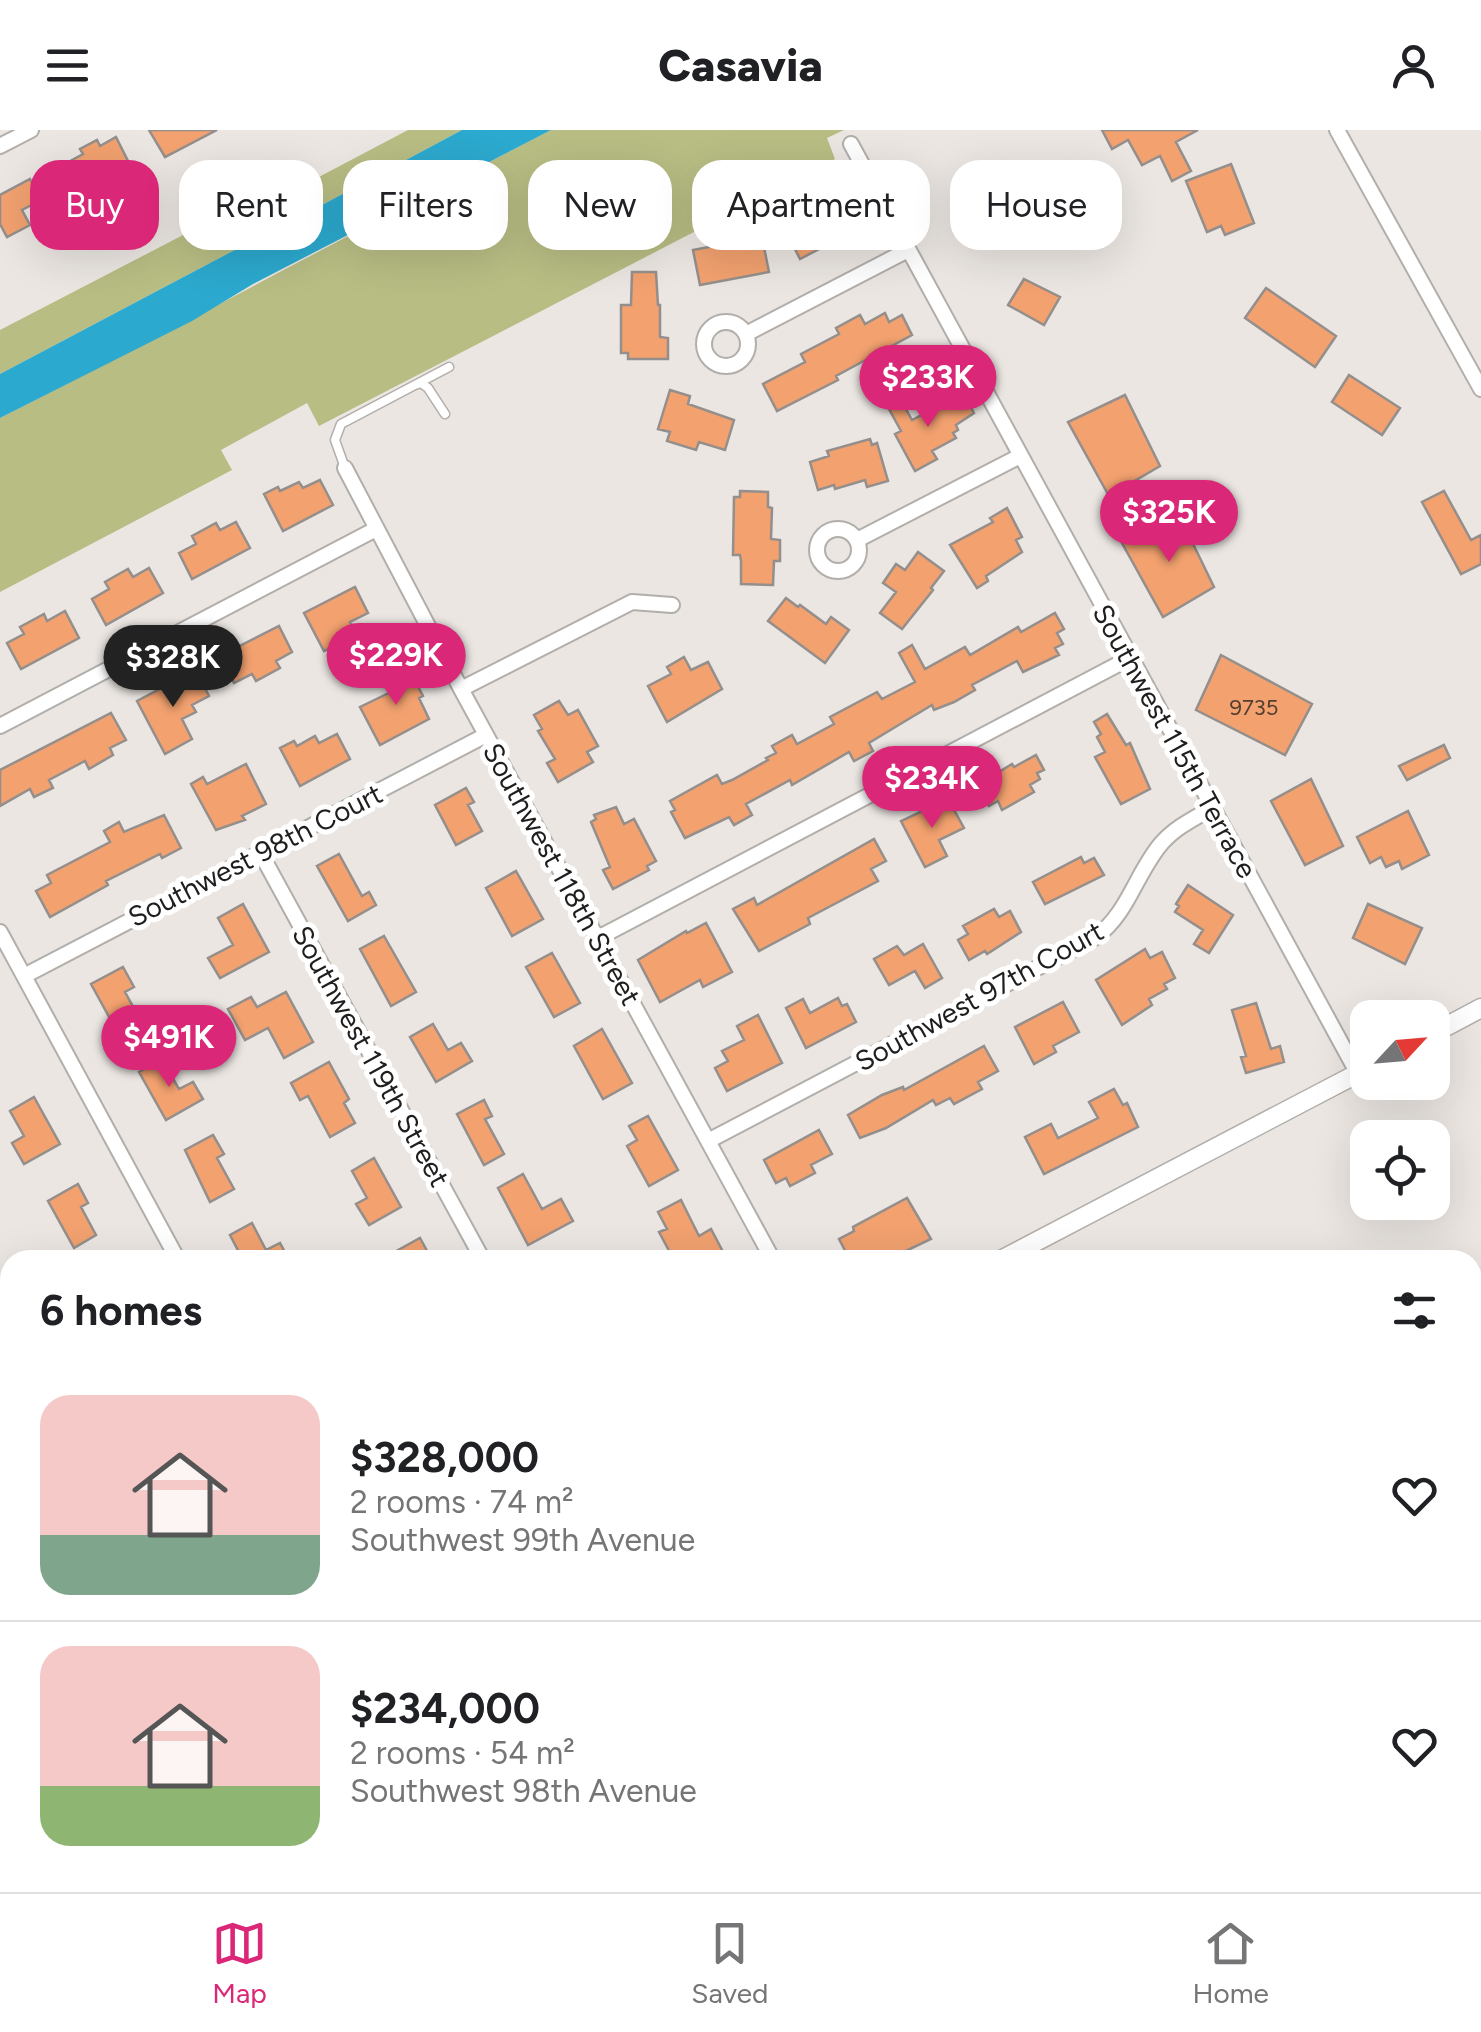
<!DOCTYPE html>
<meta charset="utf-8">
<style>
:root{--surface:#fff;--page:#f2f2f2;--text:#202124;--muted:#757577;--line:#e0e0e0;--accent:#db2777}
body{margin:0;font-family:Figtree,sans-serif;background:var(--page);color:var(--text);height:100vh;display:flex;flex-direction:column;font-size:38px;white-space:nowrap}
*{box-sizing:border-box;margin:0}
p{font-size:32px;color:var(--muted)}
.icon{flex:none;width:55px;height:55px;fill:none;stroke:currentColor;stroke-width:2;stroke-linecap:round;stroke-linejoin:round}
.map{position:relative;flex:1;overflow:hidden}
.sheet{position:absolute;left:0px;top:1120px;width:1482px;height:642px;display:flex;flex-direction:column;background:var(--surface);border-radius:30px 30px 0 0;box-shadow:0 10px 40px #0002}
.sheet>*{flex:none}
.banner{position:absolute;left:30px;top:30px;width:1422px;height:90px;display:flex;gap:20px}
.needle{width:65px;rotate:64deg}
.buttons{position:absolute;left:1350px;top:870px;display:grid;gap:20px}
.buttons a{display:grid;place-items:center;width:100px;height:100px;border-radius:20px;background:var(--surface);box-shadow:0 10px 40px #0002;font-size:50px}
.price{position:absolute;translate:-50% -85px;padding:0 22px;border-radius:35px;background:var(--accent);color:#fff;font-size:32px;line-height:65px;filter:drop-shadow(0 2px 5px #0008)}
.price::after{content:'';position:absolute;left:50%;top:60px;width:30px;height:22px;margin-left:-15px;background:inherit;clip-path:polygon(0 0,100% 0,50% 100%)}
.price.selected{background:#222;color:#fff}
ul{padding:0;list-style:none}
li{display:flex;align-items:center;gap:30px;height:250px;padding:0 40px}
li+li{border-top:2px solid var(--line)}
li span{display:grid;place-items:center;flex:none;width:280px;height:200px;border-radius:30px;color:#555}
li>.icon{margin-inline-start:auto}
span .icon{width:120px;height:120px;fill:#fffc;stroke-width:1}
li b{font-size:42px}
h2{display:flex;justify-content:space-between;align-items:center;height:120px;padding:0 40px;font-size:42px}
.chip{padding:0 35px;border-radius:30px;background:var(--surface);box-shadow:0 10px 40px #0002;font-size:35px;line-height:90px}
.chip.selected{background:var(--accent);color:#fff}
header{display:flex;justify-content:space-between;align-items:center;height:130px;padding:0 40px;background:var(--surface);font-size:45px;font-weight:800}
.tabs{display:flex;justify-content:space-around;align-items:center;height:140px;border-top:2px solid var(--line);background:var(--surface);font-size:28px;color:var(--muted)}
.tabs a{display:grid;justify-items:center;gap:5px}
.tabs .selected{color:var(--accent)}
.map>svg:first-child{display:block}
.green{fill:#b8bd84}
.water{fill:#2ca9ce}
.building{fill:#f2a16f;stroke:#948f8c;stroke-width:2.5}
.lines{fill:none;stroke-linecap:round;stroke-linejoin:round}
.service-casing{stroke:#b2aeaa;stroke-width:11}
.minor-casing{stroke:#b2aeaa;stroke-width:18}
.tertiary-casing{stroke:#b2aeaa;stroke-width:21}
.service{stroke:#fff;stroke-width:8}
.minor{stroke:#fff;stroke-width:14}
.tertiary{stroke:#fff;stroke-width:18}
.labels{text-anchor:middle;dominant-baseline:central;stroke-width:10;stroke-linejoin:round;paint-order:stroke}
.number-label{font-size:22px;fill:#543f31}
.street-label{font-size:28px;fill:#1f1e1c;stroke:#fff}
</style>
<header><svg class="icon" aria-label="menu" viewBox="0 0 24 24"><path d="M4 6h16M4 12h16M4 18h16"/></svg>Casavia<svg class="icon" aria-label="person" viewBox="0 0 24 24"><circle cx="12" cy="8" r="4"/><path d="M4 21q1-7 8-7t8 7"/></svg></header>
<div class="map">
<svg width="1481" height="1762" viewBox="0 0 1481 1762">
<rect width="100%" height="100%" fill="#ebe6e2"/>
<path class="green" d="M408,0H462L307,83C297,96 280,101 263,105L0,244V200L185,104L279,68Z
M551,0H844L827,8L835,29L319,296L307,273L221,320L232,340L0,462V288C185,194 366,95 551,0Z"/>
<path class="water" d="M462,0H551L253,154L192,191L0,288V244L263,105C279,98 296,98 307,83Z"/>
<path class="building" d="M149,0H217L165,27Z
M1102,0H1198L1176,12L1191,41L1172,51L1160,26L1142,35L1128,10L1112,19Z
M116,7L140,55L86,81L63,35L83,24L80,19L97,10L100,16Z
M1231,34L1254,93L1225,105L1221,96L1207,102L1186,51Z
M30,49L41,70L22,80L30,95L7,107L0,94V65Z
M836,75L850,103L800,129L779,88L797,79L804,91Z
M762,107L769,142L700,155L693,120Z
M632,142H656L658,175H660V207L668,208V229H628V223H621V175H631Z
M1024,149L1060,167L1044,195L1008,175Z
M1266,158L1336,206L1315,237L1245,188Z
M885,183L889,192L902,185L912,205L836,246L838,250L777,281L763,254L805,232L801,224L839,204L836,198L860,185L865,194Z
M1349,245L1400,278L1382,305L1332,272Z
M670,260L690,266L688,274L734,290L725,320L699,312L696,320L667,311L670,302L658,299Z
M1125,265L1160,336L1109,366L1068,292Z
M967,270L974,283L956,295L958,300L953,303L956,308L932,321L937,329L915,341L895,304L901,301L889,279L902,272L912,290L948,271L952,278Z
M870,309L872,315L877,313L888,351L867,357L865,350L835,359L834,355L818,360L810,332L829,326L827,321Z
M320,350L333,375L283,401L264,364L278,357L280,361L299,352L303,358Z
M740,361L768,362V377L772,378L771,409L780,410V431H774L773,455L741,454V431L740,425H733L734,367H740Z
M1444,361L1471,410L1481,405V434L1461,444L1422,372Z
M1007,378L1022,407L1016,410L1022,422L986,446L988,451L977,458L950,415L993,392L990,388Z
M1179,385L1214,457L1163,487L1122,413Z
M236,392L250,418L192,449L179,423L196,414L192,406L216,393L220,400Z
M918,422L944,441L931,458L933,460L902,499L880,483L896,462L883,453L896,434L905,440Z
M149,438L163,463L106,495L92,469L109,459L105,452L117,445L128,439L133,447Z
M355,457L368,483L350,492L354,499L336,509L338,514L324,521L304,483Z
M786,468L798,477L800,475L826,494L831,487L849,500L825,533L768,491Z
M65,481L79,508L21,539L7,513L24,504L20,497L44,484L47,491Z
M1055,483L1064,499L1057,503L1063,514L1055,518L1059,525L1023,542L1017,531L972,555L975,560L954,572L934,580L932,575L897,596L869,613L873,621L854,631L849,622L792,655L790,650L746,674L752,685L734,695L729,687L685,708L671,682L675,680L670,671L717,645L722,654L732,650L768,630L766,628L776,623L772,616L792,605L797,614L834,594L830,587L877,562L882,569L915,552L899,523L912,515L925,539L965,517L970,525L1018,497L1021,502Z
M279,496L292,522L276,531L280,538L256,551L252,544L234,553L220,526Z
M1221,525L1312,574L1285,625L1196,580Z
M684,527L691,540L708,532L722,559L667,592L648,556L671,544L667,537Z
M406,534L423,566L419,568L429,589L380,615L360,577L399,558L392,541Z
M196,540L209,566L192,575L196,582L182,589L192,609L165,624L137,571Z
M559,571L568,585L578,580L598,616L587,622L593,632L558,652L547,633L555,629L538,601L542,599L534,585Z
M111,583L126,610L110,618L113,625L89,639L85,631L49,650L53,658L34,667L30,659L0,676V640Z
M1107,584L1126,615L1130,613L1150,659L1121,674L1095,627L1105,622L1097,607L1101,604L1094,592Z
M337,604L350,629L300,656L280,618L294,611L297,616L315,606L319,613Z
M1444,615L1450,628L1407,650L1399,636Z
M1036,625L1044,640L1037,643L1040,649L1030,655L1034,662L1002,680L998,671L989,676L978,655L1012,634L1014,637Z
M246,634L266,674L242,686L245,690L216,700L191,654L203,647L207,654Z
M1311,649L1343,716L1305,735L1271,671Z
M466,658L474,672L468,675L482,701L456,715L435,675Z
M948,669L964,698L939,710L947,726L925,737L901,691Z
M616,677L624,694L634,689L656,731L647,736L649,740L613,759L603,740L610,737L591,692L596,689L594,685Z
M1408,681L1429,725L1402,739L1399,731L1386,737L1381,727L1370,733L1357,707Z
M164,685L181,718L162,728L160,724L106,751L108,755L50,787L36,761L51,753L47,745L110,712L104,701L119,692L124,702Z
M874,709L886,731L871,739L878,751L808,788L810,794L759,821L733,779L754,768L757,775Z
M339,724L362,766L369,762L376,775L348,791L317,736Z
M1081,727L1084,733L1094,728L1104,745L1045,774L1033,752Z
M516,741L543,789L512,806L486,758Z
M1188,755L1233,785L1209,823L1194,814L1203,800L1175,782L1179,776L1176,774Z
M243,774L269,822L220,848L208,828L233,815L218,788Z
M1368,774L1422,798L1405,834L1353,808Z
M994,779L999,787L1010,781L1021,802L987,824L985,821L969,830L958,810L968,804L963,796Z
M706,793L732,842L703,857L700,850L660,872L638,830L686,801L687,803Z
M384,806L416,862L391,876L360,819Z
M923,814L942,848L925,858L915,841L889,855L874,829L897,816L904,825Z
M1145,819L1150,828L1162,822L1175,848L1164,854L1167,859L1149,869L1152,875L1122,895L1096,850Z
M552,823L580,873L554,887L526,837Z
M123,837L134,857L125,862L142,893L119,905L91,854Z
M286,862L313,912L284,928L268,898L245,910L228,879L251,867L257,877Z
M838,868L842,876L847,874L856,892L806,918L786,878L803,869L810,883Z
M1063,872L1079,902L1053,916L1056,922L1034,934L1015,897Z
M1256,873L1271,919L1280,916L1284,932L1246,943L1241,927L1246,926L1232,880Z
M758,885L782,933L727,961L715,938L728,931L722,921L744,910L737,896Z
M433,894L448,920L461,913L472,931L436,952L410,907Z
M602,899L632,953L603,969L574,916Z
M984,916L998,941L978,952L982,959L954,974L950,968L936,975L933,970L886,998L860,1008L848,985L882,965L903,957L904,960Z
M162,929L179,959L193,952L203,969L166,990L139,942Z
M329,932L349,969L344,973L355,993L330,1007L308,966L300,970L291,953Z
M1114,959L1123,975L1127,973L1138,997L1044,1044L1025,1007L1051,994L1058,1008L1098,988L1089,972Z
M34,967L60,1014L24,1034L12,1013L24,1006L10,981Z
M484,970L492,986L485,989L504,1024L484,1035L457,984Z
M648,986L678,1040L649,1056L627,1016L637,1010L629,996Z
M819,1000L832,1024L811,1035L815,1043L790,1056L786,1048L776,1053L764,1030Z
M213,1005L224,1024L217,1028L234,1059L210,1072L185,1020Z
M374,1028L401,1077L369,1095L356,1074L367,1068L352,1041Z
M523,1044L542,1079L561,1069L573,1091L528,1115L498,1058Z
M78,1054L88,1073L81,1077L96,1105L74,1118L48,1071Z
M907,1068L931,1109L887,1130H850L839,1109L854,1101L853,1097Z
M681,1070L699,1106L711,1099L722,1120L702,1130H674L659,1102L667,1099L658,1082Z
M252,1093L266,1120L280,1113L289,1130H243L230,1105Z
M420,1108L432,1130H380Z"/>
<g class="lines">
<g class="service-casing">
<path id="service" d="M415,255L421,253L428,258L445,284
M345,338L335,310L341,294L449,237"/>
</g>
<g class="minor-casing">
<path id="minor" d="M1337,0L1481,259
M851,14L1358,944
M0,16L31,0
M704 214a22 22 0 1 1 44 0a22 22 0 1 1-44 0Z
M746,204L908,120
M345,338L461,559L773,1130
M817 420a21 21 0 1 1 42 0a21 21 0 1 1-42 0Z
M857,410L1020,326
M461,559L632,472L672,475
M0,596L376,399
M260,722L483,1130
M0,802L178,1130
M598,808L1130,528
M24,846L486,605
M708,1011L1096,807C1128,783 1135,746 1160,715C1174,698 1193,689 1212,678
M0,1322L10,1340
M1472,1472L1481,1467
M0,1487L10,1481
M165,1752L171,1762
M1296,1752L1301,1762
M929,1762L942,1752"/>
</g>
<g class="tertiary-casing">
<path id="tertiary" d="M1432,904L1481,878
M1001,1130L1368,938
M0,1663L10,1658
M511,1752L516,1762"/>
</g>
<use href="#service" class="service"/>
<use href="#minor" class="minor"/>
<use href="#tertiary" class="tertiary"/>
</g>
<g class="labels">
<g class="number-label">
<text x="1254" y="577">9735</text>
</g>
<g class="street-label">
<text transform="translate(1175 611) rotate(61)">Southwest 115th Terrace</text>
<text transform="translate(255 725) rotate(-27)">Southwest 98th Court</text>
<text transform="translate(562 744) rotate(61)">Southwest 118th Street</text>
<text transform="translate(979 866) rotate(-29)">Southwest 97th Court</text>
<text transform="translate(371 926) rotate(61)">Southwest 119th Street</text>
</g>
</g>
</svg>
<div class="buttons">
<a><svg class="needle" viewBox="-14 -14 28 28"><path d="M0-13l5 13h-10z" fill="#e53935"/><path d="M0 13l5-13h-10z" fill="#757577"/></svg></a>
<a><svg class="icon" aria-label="locate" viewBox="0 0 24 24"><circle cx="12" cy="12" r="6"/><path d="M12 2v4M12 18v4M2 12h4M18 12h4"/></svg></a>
</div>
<b class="price" style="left:928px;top:300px">$233K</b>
<b class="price" style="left:1169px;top:435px">$325K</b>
<b class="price" style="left:396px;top:578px">$229K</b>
<b class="price selected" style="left:173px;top:580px">$328K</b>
<b class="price" style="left:932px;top:701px">$234K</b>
<b class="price" style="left:169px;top:960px">$491K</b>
<div class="banner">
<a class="chip selected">Buy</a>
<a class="chip">Rent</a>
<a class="chip">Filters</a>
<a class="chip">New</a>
<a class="chip">Apartment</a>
<a class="chip">House</a>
</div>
<section class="sheet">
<h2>6 homes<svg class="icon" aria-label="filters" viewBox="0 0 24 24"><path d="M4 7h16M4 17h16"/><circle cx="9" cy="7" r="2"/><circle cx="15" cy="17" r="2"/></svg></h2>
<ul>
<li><span style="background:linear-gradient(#f6c9c9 70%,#7fa58c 0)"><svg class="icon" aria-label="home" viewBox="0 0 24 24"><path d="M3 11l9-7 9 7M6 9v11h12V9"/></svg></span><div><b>$328,000</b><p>2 rooms · 74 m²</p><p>Southwest 99th Avenue</p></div><svg class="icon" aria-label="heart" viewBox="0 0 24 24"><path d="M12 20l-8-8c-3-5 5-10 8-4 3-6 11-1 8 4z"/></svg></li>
<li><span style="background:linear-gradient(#f6c9c9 70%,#8fb573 0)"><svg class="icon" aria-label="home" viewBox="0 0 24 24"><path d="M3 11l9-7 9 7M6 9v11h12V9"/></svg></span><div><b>$234,000</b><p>2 rooms · 54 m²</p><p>Southwest 98th Avenue</p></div><svg class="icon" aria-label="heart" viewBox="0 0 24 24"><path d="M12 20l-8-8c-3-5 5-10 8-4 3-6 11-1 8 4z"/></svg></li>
</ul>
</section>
</div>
<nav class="tabs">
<a class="selected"><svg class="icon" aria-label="map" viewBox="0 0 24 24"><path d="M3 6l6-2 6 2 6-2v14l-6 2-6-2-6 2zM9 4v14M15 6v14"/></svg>Map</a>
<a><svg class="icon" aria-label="saved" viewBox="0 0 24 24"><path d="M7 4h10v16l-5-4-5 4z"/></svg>Saved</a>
<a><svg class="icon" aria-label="home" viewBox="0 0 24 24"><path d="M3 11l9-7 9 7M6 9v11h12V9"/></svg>Home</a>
</nav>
